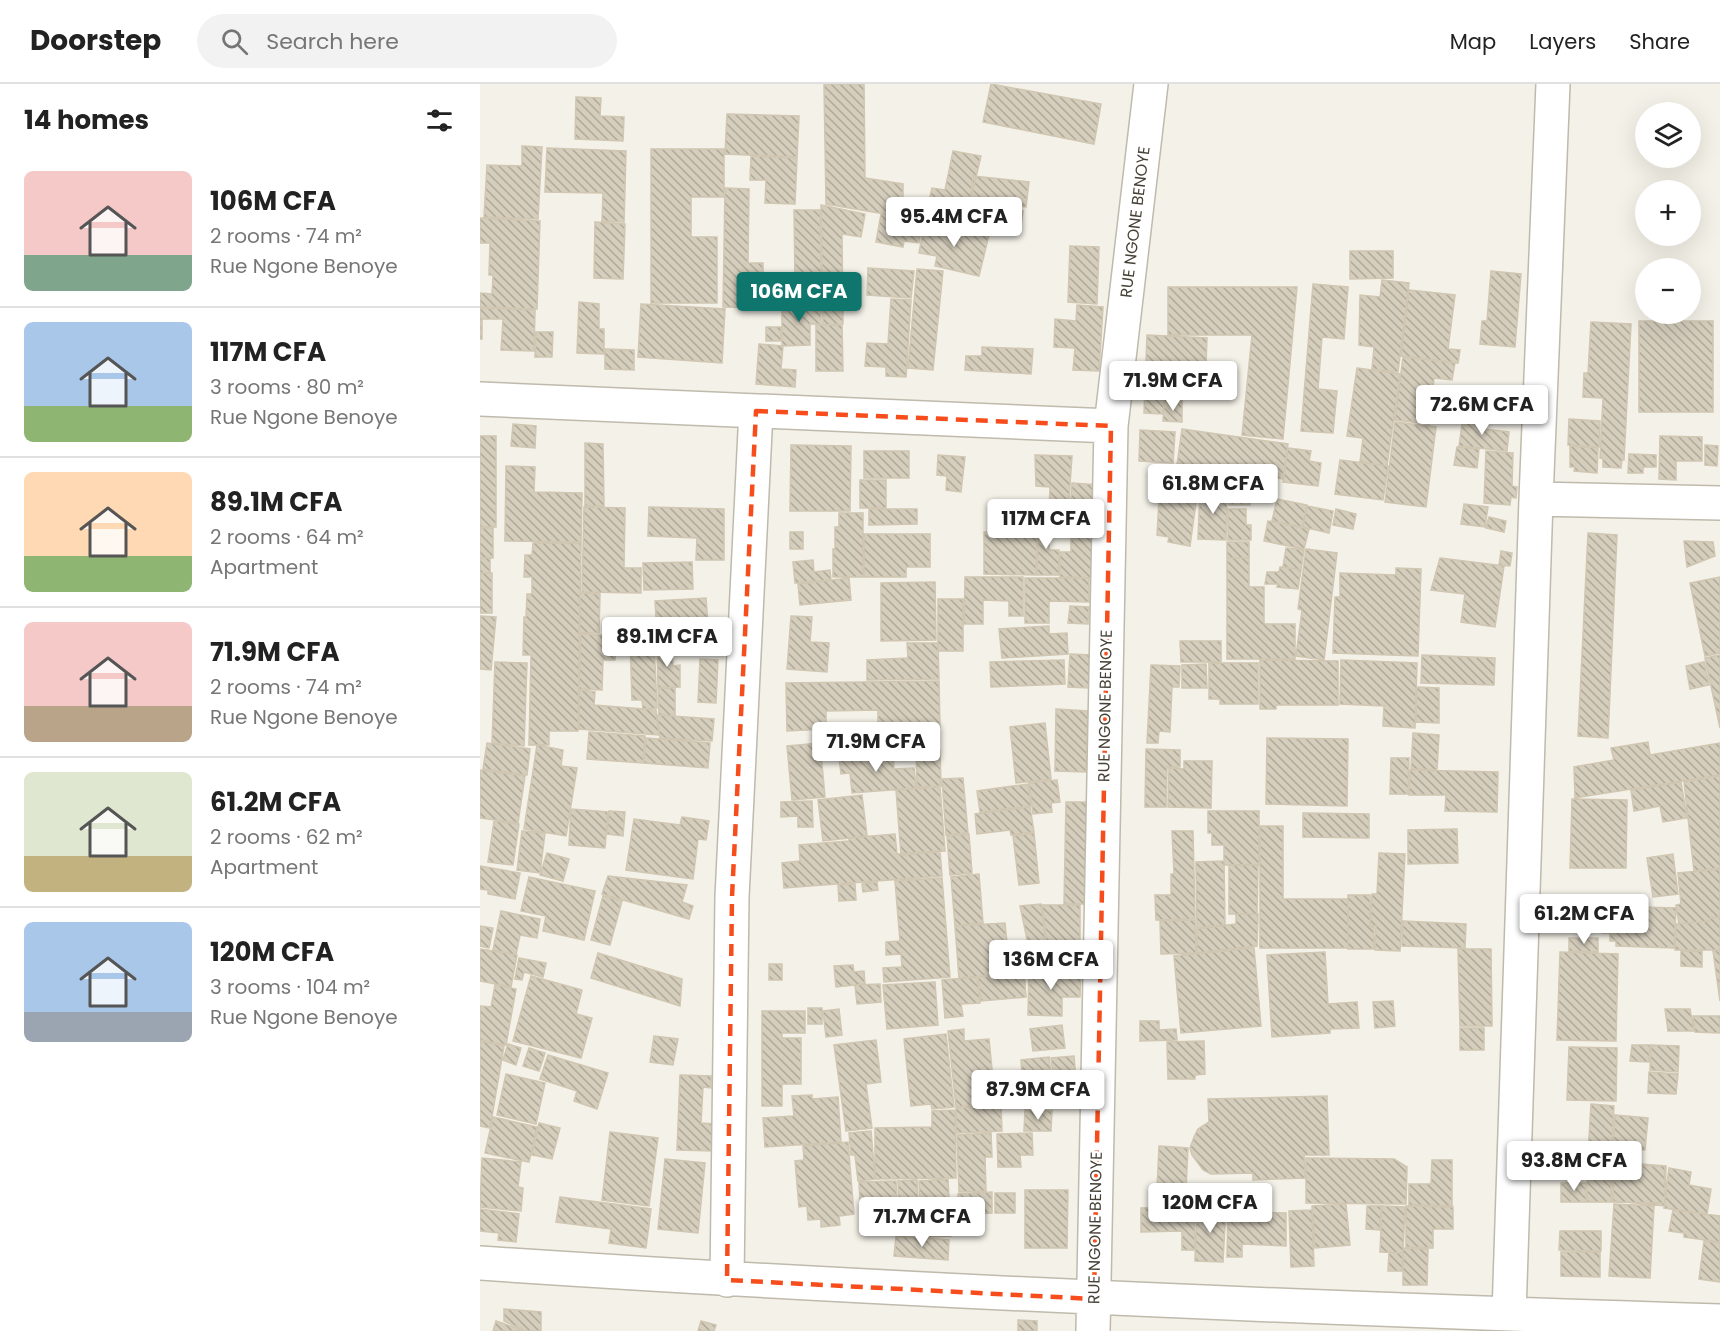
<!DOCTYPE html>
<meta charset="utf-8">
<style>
:root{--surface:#fff;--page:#f2f2f2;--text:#222;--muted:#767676;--line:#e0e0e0;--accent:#0f766e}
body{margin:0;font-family:Poppins,sans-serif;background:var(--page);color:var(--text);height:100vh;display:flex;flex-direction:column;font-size:22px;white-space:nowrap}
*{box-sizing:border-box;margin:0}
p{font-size:20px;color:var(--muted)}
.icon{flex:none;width:33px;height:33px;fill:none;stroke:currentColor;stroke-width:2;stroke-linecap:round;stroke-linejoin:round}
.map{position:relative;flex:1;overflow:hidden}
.drawer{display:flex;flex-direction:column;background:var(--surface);width:480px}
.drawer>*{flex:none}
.fabs{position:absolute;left:1155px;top:18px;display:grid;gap:12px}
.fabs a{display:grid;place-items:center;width:66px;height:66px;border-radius:50%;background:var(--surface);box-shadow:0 6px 24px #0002;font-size:30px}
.price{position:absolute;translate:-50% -51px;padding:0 14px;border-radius:6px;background:#fff;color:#222;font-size:20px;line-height:39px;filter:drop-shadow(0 2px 3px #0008)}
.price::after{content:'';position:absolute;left:50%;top:36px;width:18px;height:14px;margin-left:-9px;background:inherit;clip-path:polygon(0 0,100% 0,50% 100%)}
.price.selected{background:var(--accent);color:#fff}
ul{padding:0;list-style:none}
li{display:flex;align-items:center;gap:18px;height:150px;padding:0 24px}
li+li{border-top:2px solid var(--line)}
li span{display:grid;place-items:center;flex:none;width:168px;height:120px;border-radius:9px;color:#555}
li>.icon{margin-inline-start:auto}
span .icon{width:72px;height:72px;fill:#fffc;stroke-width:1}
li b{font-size:26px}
h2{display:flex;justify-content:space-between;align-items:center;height:72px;padding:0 24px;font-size:26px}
header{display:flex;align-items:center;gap:36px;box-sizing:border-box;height:84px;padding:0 30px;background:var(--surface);border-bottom:2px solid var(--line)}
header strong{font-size:28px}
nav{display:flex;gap:33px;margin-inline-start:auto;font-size:21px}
.search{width:420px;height:54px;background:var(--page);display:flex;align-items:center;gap:15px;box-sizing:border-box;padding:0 21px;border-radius:33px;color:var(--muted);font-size:22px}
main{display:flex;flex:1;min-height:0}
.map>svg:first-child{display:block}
.building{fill:url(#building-back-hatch);stroke:#d0c6b1;stroke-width:1.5}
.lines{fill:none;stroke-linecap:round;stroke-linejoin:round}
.street-casing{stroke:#bfbaab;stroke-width:36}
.street{stroke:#fff;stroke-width:33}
.marked{fill:none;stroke:#f74d1c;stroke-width:4.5;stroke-dasharray:12 8;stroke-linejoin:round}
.labels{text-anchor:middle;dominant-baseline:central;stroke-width:4.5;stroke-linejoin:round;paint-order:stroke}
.street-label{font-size:16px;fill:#474237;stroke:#fff}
</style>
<header>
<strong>Doorstep</strong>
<div class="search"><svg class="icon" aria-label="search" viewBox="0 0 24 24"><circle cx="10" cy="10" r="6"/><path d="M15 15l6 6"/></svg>Search here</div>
<nav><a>Map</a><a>Layers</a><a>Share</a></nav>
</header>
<main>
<section class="drawer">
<h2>14 homes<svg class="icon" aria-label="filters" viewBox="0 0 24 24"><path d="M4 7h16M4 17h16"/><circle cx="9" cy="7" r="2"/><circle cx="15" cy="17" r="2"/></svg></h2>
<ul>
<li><span style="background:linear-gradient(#f6c9c9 70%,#7fa58c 0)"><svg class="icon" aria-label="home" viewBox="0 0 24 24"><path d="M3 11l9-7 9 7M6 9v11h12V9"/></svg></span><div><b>106M CFA</b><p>2 rooms · 74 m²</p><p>Rue Ngone Benoye</p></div></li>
<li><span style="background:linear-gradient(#a9c7e8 70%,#8fb573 0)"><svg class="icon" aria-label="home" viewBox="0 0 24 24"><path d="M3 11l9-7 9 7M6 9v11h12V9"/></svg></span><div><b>117M CFA</b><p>3 rooms · 80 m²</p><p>Rue Ngone Benoye</p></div></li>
<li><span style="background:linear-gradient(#ffd9b3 70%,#8fb573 0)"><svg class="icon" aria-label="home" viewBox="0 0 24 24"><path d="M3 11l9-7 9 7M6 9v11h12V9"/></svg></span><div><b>89.1M CFA</b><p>2 rooms · 64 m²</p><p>Apartment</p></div></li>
<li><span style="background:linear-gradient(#f6c9c9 70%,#b9a48a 0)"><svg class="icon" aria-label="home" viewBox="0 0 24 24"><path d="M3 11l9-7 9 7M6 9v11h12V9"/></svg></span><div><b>71.9M CFA</b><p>2 rooms · 74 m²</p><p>Rue Ngone Benoye</p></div></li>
<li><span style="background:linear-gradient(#dfe7d0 70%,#c2b280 0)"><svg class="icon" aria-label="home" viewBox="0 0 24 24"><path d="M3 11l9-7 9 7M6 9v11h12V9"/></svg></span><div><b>61.2M CFA</b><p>2 rooms · 62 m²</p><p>Apartment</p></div></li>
<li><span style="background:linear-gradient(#a9c7e8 75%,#9aa5b1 0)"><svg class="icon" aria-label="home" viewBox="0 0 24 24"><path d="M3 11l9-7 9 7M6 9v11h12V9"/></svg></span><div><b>120M CFA</b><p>3 rooms · 104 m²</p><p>Rue Ngone Benoye</p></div></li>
</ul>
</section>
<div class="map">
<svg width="1240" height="1247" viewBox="0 0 1240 1247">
<defs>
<pattern id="building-back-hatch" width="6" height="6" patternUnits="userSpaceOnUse" patternTransform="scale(1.5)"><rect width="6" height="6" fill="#d5cebd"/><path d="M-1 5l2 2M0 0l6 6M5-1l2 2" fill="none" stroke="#afa99a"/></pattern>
</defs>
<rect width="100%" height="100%" fill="#f4f1e8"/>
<path class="building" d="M344,0H384L385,94L423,100V133L346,120Z
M511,0L621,20L614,60L503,38Z
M96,13L121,14L120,32L144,33L143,57L95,55Z
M247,30L319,32L317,73L245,70Z
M42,62L62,63L58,135L4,133L7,81L42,82Z
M67,64L146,67L144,138L122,137L123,109L65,108Z
M171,65H244V113H211V153H237V219H171Z
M473,67L501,72L484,144L445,135L452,104L465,106Z
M271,72L317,74L315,120L285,119L286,96H270Z
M493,92L549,98L546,123L490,116Z
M245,104L269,105L268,179H283V224L243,223Z
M341,121L385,130L381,153L362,150L363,240L343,241Z
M488,121L543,127L540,150L485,144Z
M314,126H340L341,220H300V196L315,195Z
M401,130L442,137L439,159L424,157L423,163L396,158Z
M0,134L60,137L57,225L0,223V209L12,210L13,191H9L10,159H0Z
M445,137L509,151L499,192L455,182L457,172L439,169Z
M115,138L145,140L143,195L114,194Z
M590,162L619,163L617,220L588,218Z
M870,167H913V194L870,195Z
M388,184L434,187L431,214L387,211Z
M437,185L463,187L453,286L428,284Z
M1011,187L1041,190L1035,263L1000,260L1002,237H1007Z
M902,196L929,199L918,288L892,285L894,263L879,261L880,211L900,213Z
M833,200L868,203L864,255L842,253L838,305L857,307L853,349L821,347Z
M688,203H817L803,355L762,351L772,251H688Z
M929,206L975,211L968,265L980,266L978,279L921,272Z
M411,215L431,216L426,293L406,292V283L385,282L387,259L408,260Z
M99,218L119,220V245H124V270L97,269Z
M161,220L245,225L242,279L158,273Z
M302,220H341V240H330V261L302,262Z
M597,221L623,223L619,287L593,286L595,264L574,263L575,235L596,237Z
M0,224L55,226L54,267L21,266L23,235H2V255H0Z
M1159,237H1233V328H1159Z
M1111,238L1151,240L1144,376H1142L1141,384L1123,383V375L1120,374L1123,314L1103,313L1104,289H1108Z
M336,241H362L363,287H336Z
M286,243H301V257H286Z
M56,248H73L72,273H55Z
M667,251L727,254L725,306L703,304L702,318H684L683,330L664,329Z
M279,260L303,262L301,285L316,286L315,303L276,300Z
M502,263L553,265L551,290L485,286L486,272H502Z
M125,265L154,266V286L125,285Z
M923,273L975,279L972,296L954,294L949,340L915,336Z
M877,284L920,290L907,382L880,378L883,354L867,352Z
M988,309L1014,313L1011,336L985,333Z
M684,318L702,319V338L683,337Z
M983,333L1004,336V345L1029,348L1027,367L979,362Z
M1089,335L1120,337L1119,363L1088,361Z
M915,338L956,343L946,423L905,418Z
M33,340L56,342L55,364L31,362Z
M702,345L808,360L803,395L697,381Z
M660,346L695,348L693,379L659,377Z
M0,352H16V443H0Z
M1180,352L1222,353V377H1196V396L1179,395Z
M105,359L123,360L124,422H105Z
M311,361L371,362L370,427H310Z
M1225,361L1238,362L1237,382L1225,381Z
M1090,362L1118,364L1117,389L1094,387L1095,383H1090Z
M977,363L999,365L997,384L974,381Z
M808,364L831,367L829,377L841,379L838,402L803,398Z
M384,367H429V394H384Z
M1006,367L1033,369L1032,402L1037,403L1036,414L1031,413L1030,421L1004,419Z
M1149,370L1176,371V383H1163V389H1148Z
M458,371L485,373L481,408L466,406L467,392L457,391Z
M555,371L592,372L588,430L569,428L570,403L556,402Z
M860,376L908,382L903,416L855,410Z
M26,382L55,383L54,408L102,409L101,458L25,457Z
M380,396H406V424H380Z
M680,398L718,404L710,462L688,458L689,453L677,451Z
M592,399L618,401L616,431L590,430Z
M720,405L747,406L746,456L718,455Z
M749,411H770V421H749Z
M797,415L827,421L822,443L792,437Z
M984,420L1008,423L1005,443L981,440Z
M827,422L853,427L849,449L823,443Z
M104,423L145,424L144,484H161V509L102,508Z
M169,423L244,425V476H216L217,454L168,452Z
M534,423L557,424L556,491L504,490V448H534Z
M389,425H437V440L389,441Z
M748,425H766V441H771V456H748Z
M856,425L876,430L873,445L853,441Z
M359,429H383V493H353V465H355V443H359Z
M559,429H569V466H579V491H557Z
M1009,433L1026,437L1024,448L1006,444Z
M788,437L829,445L824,465L784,457Z
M0,444H13V474H0Z
M310,448H323V465H310Z
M591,449H613V494L580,493V468H591Z
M1108,449L1137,451L1128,654L1098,652Z
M384,450H450V483H426V493H384Z
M1204,457L1233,458L1235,472L1207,483Z
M747,458H769V474H747Z
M53,459H101L98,647H69V661H49L51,571H43L44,533H46L47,510H52V493H44L45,471H52Z
M806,464L824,466L821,486L803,483Z
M826,465L857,469L844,576L816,572L822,526L818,525Z
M1021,467L1032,469L1030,482L1019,481Z
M0,474H10V489H0Z
M747,474H769V503H784V540H815V575H747Z
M960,474L1024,482L1015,543L981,538L985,510L951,506Z
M333,476L334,488L350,486L351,496L315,499L313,478Z
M212,478L213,505L164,506L163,479Z
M800,483L821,486L818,505L797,503L798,500H785L787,488H799Z
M916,484L941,485L938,572L853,569L855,513H860V489L916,491Z
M0,489H12V529H0Z
M485,493H543V532H529V517L503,516V540H484Z
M1240,493V569L1225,572L1210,499Z
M369,494L371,516L320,521L318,500Z
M545,494H609V518L569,517V539H545Z
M455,498L456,556L401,557V499Z
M100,509L120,510L119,549H99Z
M226,514L230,567L202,569L201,547L177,548L175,517Z
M458,515H483V567H458Z
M590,522L609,523L608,540L588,539Z
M0,532L16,533L11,586L0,585Z
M311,532L332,533L330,558L349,559L347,588L307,585Z
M569,542V550L587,549L588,570L522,574L519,545Z
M101,550L137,552L135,576H123L122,606L99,605Z
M150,557H174L177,624L163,625L162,616H152Z
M700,557H741V578H701Z
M192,559L193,582L200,581V603L178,604L177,560Z
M427,559H458L459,595L387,596V576L428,574Z
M590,570L611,571L609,604L588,603Z
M942,571L1015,574L1014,601L941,599Z
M1240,571V644L1225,574Z
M220,575L238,576L236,619L218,618Z
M584,576L585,600L511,603L510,578Z
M780,576L858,577V621H796V625H780Z
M861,576L937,579L935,644L903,642L904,622L860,620Z
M15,578L47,579L44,662L12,659Z
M1224,578L1229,601L1210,605L1206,582Z
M729,579H778V620H740V615H729Z
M726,580L727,604H702V581Z
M671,581L700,582L699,603H692L690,648L679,647L678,659H667Z
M459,597L460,643L398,644V626L346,627V645L307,647L306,599Z
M937,603L959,604V639L936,638Z
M178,604H195V632L179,631Z
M99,606L115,608L114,621L176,626L179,651L99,645Z
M576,625L608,627L606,688L575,687Z
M177,631L234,635L232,657L180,654Z
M565,639L571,695L536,699L530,643Z
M109,648L165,652L163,679L107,675Z
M933,649L959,651L957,686L931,685Z
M166,654L230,659L228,684L164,679Z
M787,654L868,655L867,722L786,720Z
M1168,658L1170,671L1240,659V691L1095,714L1094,683L1134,676L1131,664Z
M7,659L50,665L47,691L3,685Z
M340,659L345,713L312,716L307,662Z
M57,661L83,666L81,682L97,684L86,752L44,745Z
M666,665L700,666V683H687L686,723H665Z
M436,666H460L461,702L437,703Z
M413,669L414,685L434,684L436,704L372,709L370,689L361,690L359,673Z
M911,674H929L928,710H910Z
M704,677H732L731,724L688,723L689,684L704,685Z
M0,686L45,692L38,739L0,734Z
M930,686L1018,688L1017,728L965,727L966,711H929Z
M1240,692V784L1214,787L1204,698Z
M483,694L488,749L466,751L462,695Z
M577,696L580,718L571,719L572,728L553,730L549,699Z
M1201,698L1207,734L1183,738L1180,722L1154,727L1151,706Z
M548,700L551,722L500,728L497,707Z
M460,703L465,767L421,771L416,706Z
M382,711L387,752L343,757L338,716Z
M1092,715L1147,716L1146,784H1090Z
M332,717L333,743H318V732L301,733V718Z
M586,718H607L605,820H584Z
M550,723L554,748L531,751L530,746L497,750L495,730Z
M91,725L128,728L125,764L89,761Z
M129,727L145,728L143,752L127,750Z
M728,727H779V781H744V761H732V749H728Z
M823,729L889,730V754L823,753Z
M202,733L229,737L226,756L218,755L213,795L146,786L154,735L200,741Z
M14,737L39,740L33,781L8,778Z
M780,742H803V815H868V864H780Z
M977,745L978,779L928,780V746Z
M42,747L65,749L60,789L37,786Z
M692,747H713L715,835L676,836L675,811H691V790H694Z
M554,749L559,799L539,801L533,752Z
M415,750L417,770L460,767L462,792L304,804L302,779L320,777L319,761L369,757V754Z
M489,750L492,789L470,791L467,752Z
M67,769L89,775L83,797L60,791Z
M899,769L925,770L920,867L895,866L896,842H890L892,810H897Z
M1193,770L1198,810L1173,813L1167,774Z
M744,777L745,841L717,844L716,778Z
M749,781H778L777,830H749Z
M0,782L40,789L35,815L8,810V806L0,805Z
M1240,785V833L1230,834V837L1199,840L1196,821L1201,820L1198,789Z
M499,790L503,839L475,842L471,793Z
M128,792L207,801L202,818L213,822L209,835L122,810Z
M49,793L115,807L104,856L63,847L66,832L41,827Z
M462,794L470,893L404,898L403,884L422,883L421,870L406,871V858L420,857L415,797Z
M397,798L398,806L383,808L382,800Z
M375,800L376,816L359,817L358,801Z
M868,811H890V843H894V865H868Z
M123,812L142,817L130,861L111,856Z
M561,820L566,861L548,860L540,822Z
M562,821H600V875H569Z
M1123,822L1196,824L1194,864L1136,862V857H1130V849H1122Z
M21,827L60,835L57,854L40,851L36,871L13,866Z
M756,830H778L777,862L717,869V845L756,840Z
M1240,833V866H1195L1196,840L1230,837V834Z
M715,836L716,869L681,870L680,837Z
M923,837L986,840L985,864L922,862Z
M525,839L530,890L479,894L475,842Z
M0,842L13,844L9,864L0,862Z
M1089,854H1118V868L1089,867Z
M774,864L781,942L701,949L694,872Z
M0,865L37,871L31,903L0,897Z
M978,865H1011L1012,942H980Z
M1240,866V917L1233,867Z
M1201,867H1222V883L1201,882Z
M845,868L848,920L877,918L879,944L850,945V949L792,953L787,871Z
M1080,868L1138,870L1136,957L1077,956Z
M118,869L202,895L200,922L111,894Z
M39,874L66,879L63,893L44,888L42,896L35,895Z
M289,880H302V896H289Z
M373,881L374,888L384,887L385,900L356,903L354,882Z
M549,887L601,888L600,913H582V932L548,931Z
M544,889L546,913L501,917L498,893Z
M51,892L102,906L96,930L112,934L101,974L33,957Z
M497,893L500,919L481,920L483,932L465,934L462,896Z
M455,898L458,941L407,945L403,901Z
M400,900L401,918L377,920L375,901Z
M15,901L36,905L26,961L0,956V922L11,923Z
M913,917L915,942L895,944L893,918Z
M328,924H342V940H328Z
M359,925L362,951L346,953L343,927Z
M1185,925H1210L1214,947H1188Z
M282,927H325V949H302V954H321V1000H302V1022H282Z
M1213,932H1240V949L1215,948Z
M660,937H679V946L696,945L697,956L660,957Z
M582,941L585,964L553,967L550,945Z
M980,944H1004V966H980Z
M484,945V957L509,955L514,1005L499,1006L501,1021L476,1023L468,947Z
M466,950L474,1023L452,1025L451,1020L431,1022L424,955Z
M174,952L198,955L193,981L170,978Z
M396,956L401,998L386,1000L392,1044L366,1047L354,961Z
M0,957L24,962L10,1044L0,1042Z
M724,957L725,990L715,991V995H688L687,958Z
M28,960L41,964L36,981L23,976Z
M1152,961H1170L1169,978L1150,977Z
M1171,961L1199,962L1198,988L1170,986Z
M1089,963L1137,964L1136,1017L1087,1016Z
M49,964L65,969L59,987L43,982Z
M68,971L128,989L117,1025L94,1017L97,1007L60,995Z
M594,972L596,996L574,998L571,974Z
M569,973L572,1000L543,1003L541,976Z
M1169,988L1198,990L1196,1010L1168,1009Z
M26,990L65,999L56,1040L17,1031Z
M200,991L231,992V1004L223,1003L221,1039L235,1040L234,1067L197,1066Z
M332,1011V1015L358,1013L361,1058L285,1063L283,1034L314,1032L312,1012Z
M847,1012L849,1071H824L825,1094L773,1096V1089L731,1090L723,1086L712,1071L710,1064L714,1053L718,1045L729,1038L728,1015Z
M1111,1020L1134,1022L1131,1071L1108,1070Z
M521,1022L522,1047L476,1049V1024Z
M475,1026L476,1094L395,1095V1044L452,1043V1027Z
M545,1026L572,1027L571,1047H544Z
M1135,1031L1168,1034L1165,1066L1133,1064Z
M13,1033L57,1043L49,1078L5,1069Z
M59,1039L80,1044L72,1075L52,1071Z
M391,1047L395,1095L378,1097L375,1071H371L369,1049Z
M130,1048L178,1054L169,1122L122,1116Z
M511,1049L512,1073H505L506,1107L479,1108L477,1051Z
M552,1049L553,1071H540L541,1083H518L517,1050Z
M368,1058L374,1130L359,1132L360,1141L341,1143V1135L328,1136L327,1122L319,1123L315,1077L324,1076L323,1062Z
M679,1062L708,1064L706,1106L677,1105Z
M2,1074L41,1078L38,1103L43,1104L41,1127L0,1123Z
M826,1074L914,1075L927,1083L926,1120L826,1119Z
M185,1075L225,1079L218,1149L178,1145Z
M952,1076H972V1122L929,1121V1100H951Z
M1134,1078L1186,1082L1185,1122L1133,1117Z
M1133,1081L1185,1082V1119L1132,1118Z
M1189,1084L1211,1088L1209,1101L1231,1105L1227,1130L1184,1124Z
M468,1095L471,1152L449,1153L448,1123L440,1124L439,1097Z
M1107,1095L1131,1096V1118H1107Z
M437,1096L438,1125H419L418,1097Z
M416,1097L417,1124L399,1125L400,1136L381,1137L379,1098Z
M1081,1099H1106V1118H1081Z
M545,1106H588L587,1164H545Z
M512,1108V1129L497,1130L498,1146L480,1147L478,1110Z
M515,1109H535V1129H515Z
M80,1113L171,1125L166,1164L129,1159L131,1145L76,1138Z
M866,1120L870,1161L835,1164L832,1122Z
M1134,1120L1174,1122L1170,1194L1129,1192Z
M717,1122L746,1123L743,1178L715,1177Z
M887,1122H901L900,1146L886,1145Z
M902,1122L925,1123L923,1169L900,1168Z
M926,1122L973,1123V1145H953V1164L926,1163Z
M714,1123L715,1166H702V1147L661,1148V1124Z
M0,1125L39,1130L36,1158L18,1156L19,1149L0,1147Z
M832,1126L834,1182L811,1183L809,1127Z
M1193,1126L1240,1132V1158L1204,1153V1149L1189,1147Z
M748,1127L806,1129V1162L762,1160V1173H747Z
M1080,1147H1121V1167L1079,1166Z
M416,1152L469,1156L468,1176L414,1172Z
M1224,1157L1240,1159V1198L1219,1195Z
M923,1164L948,1165L947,1201H923Z
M1081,1168H1120V1193L1081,1192Z
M909,1169H923L922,1187H908Z
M24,1225L61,1228V1247H42V1245L24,1237Z
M538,1236L557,1237V1247H538Z
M16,1237L42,1246L41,1247H13Z
M221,1237L236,1241L234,1247H218Z"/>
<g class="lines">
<g class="street-casing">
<path id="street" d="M0,315L631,342
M1056,415L1240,419
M0,1179C413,1207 826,1224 1240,1237
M247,1196L252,813L276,327
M1029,1230L1056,415L1073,0
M613,1247L631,342L671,0"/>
</g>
<use href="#street" class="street"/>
</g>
<path class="marked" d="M276,327L631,342L614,1215L247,1196L252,813Z"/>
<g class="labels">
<g class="street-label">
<text transform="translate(655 138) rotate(-83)">RUE NGONE BENOYE</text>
<text transform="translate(625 622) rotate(-89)">RUE NGONE BENOYE</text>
<text transform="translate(615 1144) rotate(-89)">RUE NGONE BENOYE</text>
</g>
</g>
</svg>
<div class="fabs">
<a><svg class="icon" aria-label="layers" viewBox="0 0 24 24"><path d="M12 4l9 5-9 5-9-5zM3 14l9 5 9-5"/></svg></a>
<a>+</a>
<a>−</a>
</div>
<b class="price" style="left:474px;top:164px">95.4M CFA</b>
<b class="price selected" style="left:319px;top:239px">106M CFA</b>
<b class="price" style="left:693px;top:328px">71.9M CFA</b>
<b class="price" style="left:1002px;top:352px">72.6M CFA</b>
<b class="price" style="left:733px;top:431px">61.8M CFA</b>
<b class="price" style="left:566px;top:466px">117M CFA</b>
<b class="price" style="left:187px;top:584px">89.1M CFA</b>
<b class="price" style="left:396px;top:689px">71.9M CFA</b>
<b class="price" style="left:1104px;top:861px">61.2M CFA</b>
<b class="price" style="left:571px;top:907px">136M CFA</b>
<b class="price" style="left:558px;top:1037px">87.9M CFA</b>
<b class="price" style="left:1094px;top:1108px">93.8M CFA</b>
<b class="price" style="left:730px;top:1150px">120M CFA</b>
<b class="price" style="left:442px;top:1164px">71.7M CFA</b>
</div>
</main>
